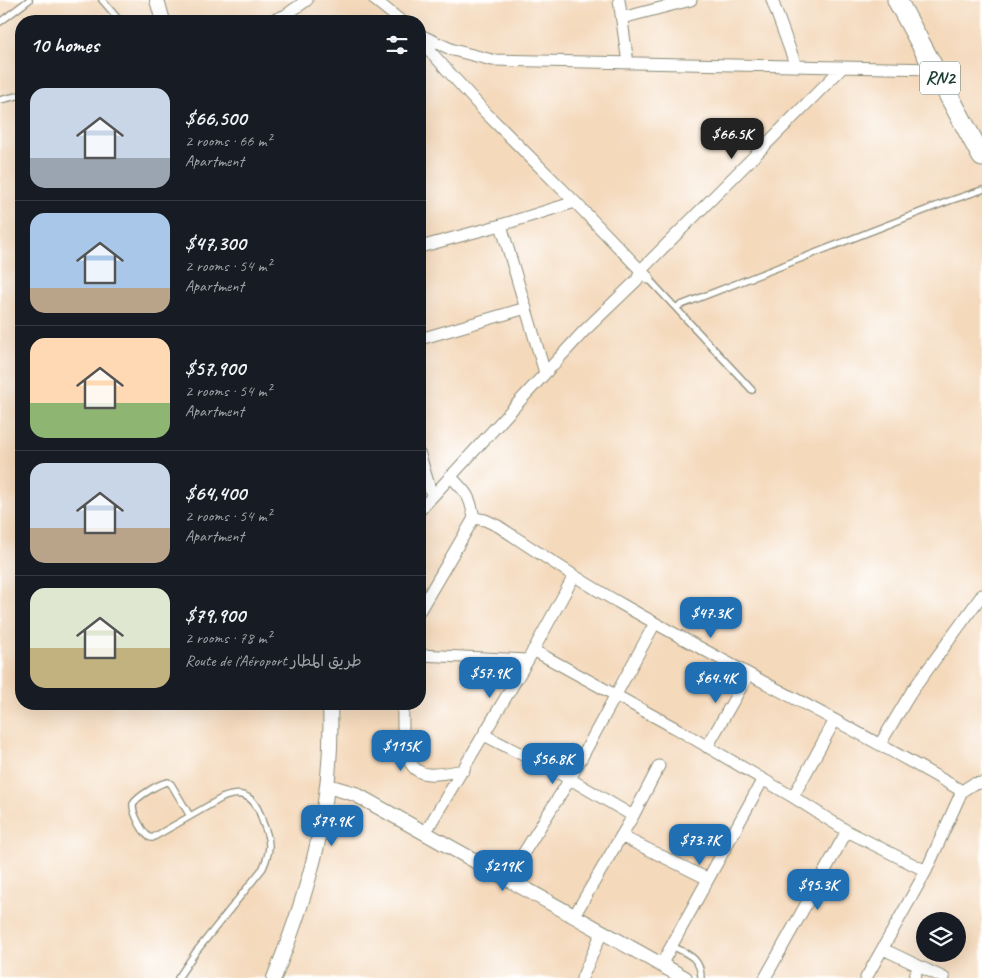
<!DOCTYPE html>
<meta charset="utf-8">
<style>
:root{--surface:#171b24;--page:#20242c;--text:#f1f3f6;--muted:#9ea1a6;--line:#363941;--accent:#1f6fb2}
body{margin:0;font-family:Caveat,"Playpen Sans Arabic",sans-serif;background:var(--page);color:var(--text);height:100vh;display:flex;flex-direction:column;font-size:19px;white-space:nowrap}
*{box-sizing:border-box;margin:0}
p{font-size:16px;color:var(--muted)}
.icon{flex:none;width:28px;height:28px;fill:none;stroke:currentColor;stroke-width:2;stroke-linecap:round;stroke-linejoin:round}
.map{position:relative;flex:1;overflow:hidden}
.panel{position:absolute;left:15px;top:15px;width:411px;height:695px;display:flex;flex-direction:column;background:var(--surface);border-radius:20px;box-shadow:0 5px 20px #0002}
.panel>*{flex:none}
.controls{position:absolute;left:916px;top:912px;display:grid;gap:10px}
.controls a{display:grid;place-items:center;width:50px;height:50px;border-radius:50%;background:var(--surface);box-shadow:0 5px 20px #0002;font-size:25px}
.price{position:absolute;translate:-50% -42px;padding:0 11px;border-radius:10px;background:var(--accent);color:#fff;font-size:16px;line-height:32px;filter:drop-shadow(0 1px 2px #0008)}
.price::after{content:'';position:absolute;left:50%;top:30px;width:15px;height:11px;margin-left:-8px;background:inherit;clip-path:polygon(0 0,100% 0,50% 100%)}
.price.on{background:#222;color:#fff}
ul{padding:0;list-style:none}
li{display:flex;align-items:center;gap:15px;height:125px;padding:0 15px}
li+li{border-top:1px solid var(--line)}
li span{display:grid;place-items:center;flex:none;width:140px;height:100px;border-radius:15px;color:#555}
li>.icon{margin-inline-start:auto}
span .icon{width:60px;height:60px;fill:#fffc;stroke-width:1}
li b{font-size:21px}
h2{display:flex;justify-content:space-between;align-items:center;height:60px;padding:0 15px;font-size:21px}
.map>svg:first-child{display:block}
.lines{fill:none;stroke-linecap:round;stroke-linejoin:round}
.service-casing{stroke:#8a8b78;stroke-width:8}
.minor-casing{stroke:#8a8b78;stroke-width:13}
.tertiary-casing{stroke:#8a8b78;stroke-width:16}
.trunk-casing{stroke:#8a8b78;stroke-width:21}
.service{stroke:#fff;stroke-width:5.5}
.minor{stroke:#fff;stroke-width:11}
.tertiary{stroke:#fff;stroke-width:14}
.trunk{stroke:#fff;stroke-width:19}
.labels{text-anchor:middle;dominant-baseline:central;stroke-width:5;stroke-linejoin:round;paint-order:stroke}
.shield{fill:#fff;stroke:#627771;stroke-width:1}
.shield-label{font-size:19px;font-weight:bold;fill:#1f3d34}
</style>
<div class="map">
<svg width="982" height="978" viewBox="0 0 982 978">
<rect width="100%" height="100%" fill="#fff"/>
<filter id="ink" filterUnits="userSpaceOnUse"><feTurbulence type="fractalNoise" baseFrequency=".02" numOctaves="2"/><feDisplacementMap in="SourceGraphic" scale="10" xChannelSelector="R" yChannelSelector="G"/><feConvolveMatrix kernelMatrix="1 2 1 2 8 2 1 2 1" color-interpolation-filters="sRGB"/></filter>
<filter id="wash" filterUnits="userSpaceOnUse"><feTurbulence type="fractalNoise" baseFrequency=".0096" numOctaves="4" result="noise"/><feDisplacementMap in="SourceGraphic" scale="20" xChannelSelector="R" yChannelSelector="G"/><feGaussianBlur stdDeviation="1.12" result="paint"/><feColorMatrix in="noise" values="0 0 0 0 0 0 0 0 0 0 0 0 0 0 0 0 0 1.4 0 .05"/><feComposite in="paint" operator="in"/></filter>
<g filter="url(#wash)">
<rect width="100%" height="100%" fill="#f4d9bb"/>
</g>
<g filter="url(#ink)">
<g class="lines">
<g class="service-casing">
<path id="service" d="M102,0L120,21
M0,22L29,0
M0,100L21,95
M648,278L752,390
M676,307L949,201L982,190
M672,946C688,954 701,958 701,978
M178,978L195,953L263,868C266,861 269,854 269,846C269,838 266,830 263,823C257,800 246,788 222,798L152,838C144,837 132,812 133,804C137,797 159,783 168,782L171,784L190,816"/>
</g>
<g class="minor-casing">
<path id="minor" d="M375,0L401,21
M619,0L628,63
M772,0L796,66
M622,18L691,0
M271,21L286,15L307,0
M420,35L453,50L492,60L935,69
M420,40L485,112L575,202L648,278
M501,225L545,373
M420,247L501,225L575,202
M420,339L526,308
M420,455L432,496
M450,476C466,492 470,495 474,518L485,520L498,526C539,553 580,581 623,605C735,669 851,726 962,791L973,784L982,783
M420,510L583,332L637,280L641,270L842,68
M420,610L474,518
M533,650L679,730L793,797L847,831L926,871
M420,655L528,660
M403,704C403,725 399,772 428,774C440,775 452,772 464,770
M484,735L570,779L633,816
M880,744L912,691L982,595
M707,747L748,675
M793,797L835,720
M425,833L528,660L574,576
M621,836L708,879
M508,878L570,779L655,623
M574,916L633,816L659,766
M883,949L944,978
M661,965L763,779
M582,978L602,932
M765,978L847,831
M866,978L926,871L962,791
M914,978L919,966"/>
</g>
<g class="tertiary-casing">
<path id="tertiary" d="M157,0L163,21
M328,786L355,794L685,978
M274,978C311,886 334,804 330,704"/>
</g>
<g class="trunk-casing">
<path id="trunk" d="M897,0L982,157"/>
</g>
<use href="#service" class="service"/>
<use href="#minor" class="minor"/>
<use href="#tertiary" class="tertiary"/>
<use href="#trunk" class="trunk"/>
</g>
</g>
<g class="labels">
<rect class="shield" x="920" y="61.5" width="40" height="33" rx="4"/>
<g class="shield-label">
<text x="940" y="78">RN2</text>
</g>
</g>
</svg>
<div class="controls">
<a><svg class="icon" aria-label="layers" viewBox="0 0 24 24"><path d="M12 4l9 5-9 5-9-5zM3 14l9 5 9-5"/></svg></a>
</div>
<b class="price on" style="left:732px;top:160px">$66.5K</b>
<b class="price" style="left:711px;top:639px">$47.3K</b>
<b class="price" style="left:490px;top:699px">$57.9K</b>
<b class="price" style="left:716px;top:704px">$64.4K</b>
<b class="price" style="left:401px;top:772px">$115K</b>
<b class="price" style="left:553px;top:785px">$56.8K</b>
<b class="price" style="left:332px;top:847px">$79.9K</b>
<b class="price" style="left:700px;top:866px">$73.7K</b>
<b class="price" style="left:503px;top:892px">$219K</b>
<b class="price" style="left:818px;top:911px">$95.3K</b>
<section class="panel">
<h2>10 homes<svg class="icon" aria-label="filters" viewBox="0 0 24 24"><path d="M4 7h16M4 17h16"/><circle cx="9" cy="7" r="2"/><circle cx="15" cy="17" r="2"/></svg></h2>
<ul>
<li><span style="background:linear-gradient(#c9d6e8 70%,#9aa5b1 0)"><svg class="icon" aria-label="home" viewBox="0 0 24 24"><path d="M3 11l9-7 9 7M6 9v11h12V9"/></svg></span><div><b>$66,500</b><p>2 rooms · 66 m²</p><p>Apartment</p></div></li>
<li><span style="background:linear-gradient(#a9c7e8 75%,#b9a48a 0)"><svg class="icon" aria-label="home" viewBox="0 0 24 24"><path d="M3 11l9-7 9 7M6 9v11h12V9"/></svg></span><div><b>$47,300</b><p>2 rooms · 54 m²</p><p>Apartment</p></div></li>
<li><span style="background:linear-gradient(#ffd9b3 65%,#8fb573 0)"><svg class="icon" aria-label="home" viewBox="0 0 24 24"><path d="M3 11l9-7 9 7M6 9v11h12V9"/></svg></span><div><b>$57,900</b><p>2 rooms · 54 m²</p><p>Apartment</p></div></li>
<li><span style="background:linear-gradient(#c9d6e8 65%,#b9a48a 0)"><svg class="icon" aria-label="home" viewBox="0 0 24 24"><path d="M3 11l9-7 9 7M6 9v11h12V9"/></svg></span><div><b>$64,400</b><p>2 rooms · 54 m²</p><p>Apartment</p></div></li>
<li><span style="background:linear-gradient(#dfe7d0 60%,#c2b280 0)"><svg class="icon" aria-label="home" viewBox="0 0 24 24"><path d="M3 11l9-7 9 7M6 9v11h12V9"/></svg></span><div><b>$79,900</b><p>2 rooms · 78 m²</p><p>Route de l'Aéroport طريق المطار</p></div></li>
</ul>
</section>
</div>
